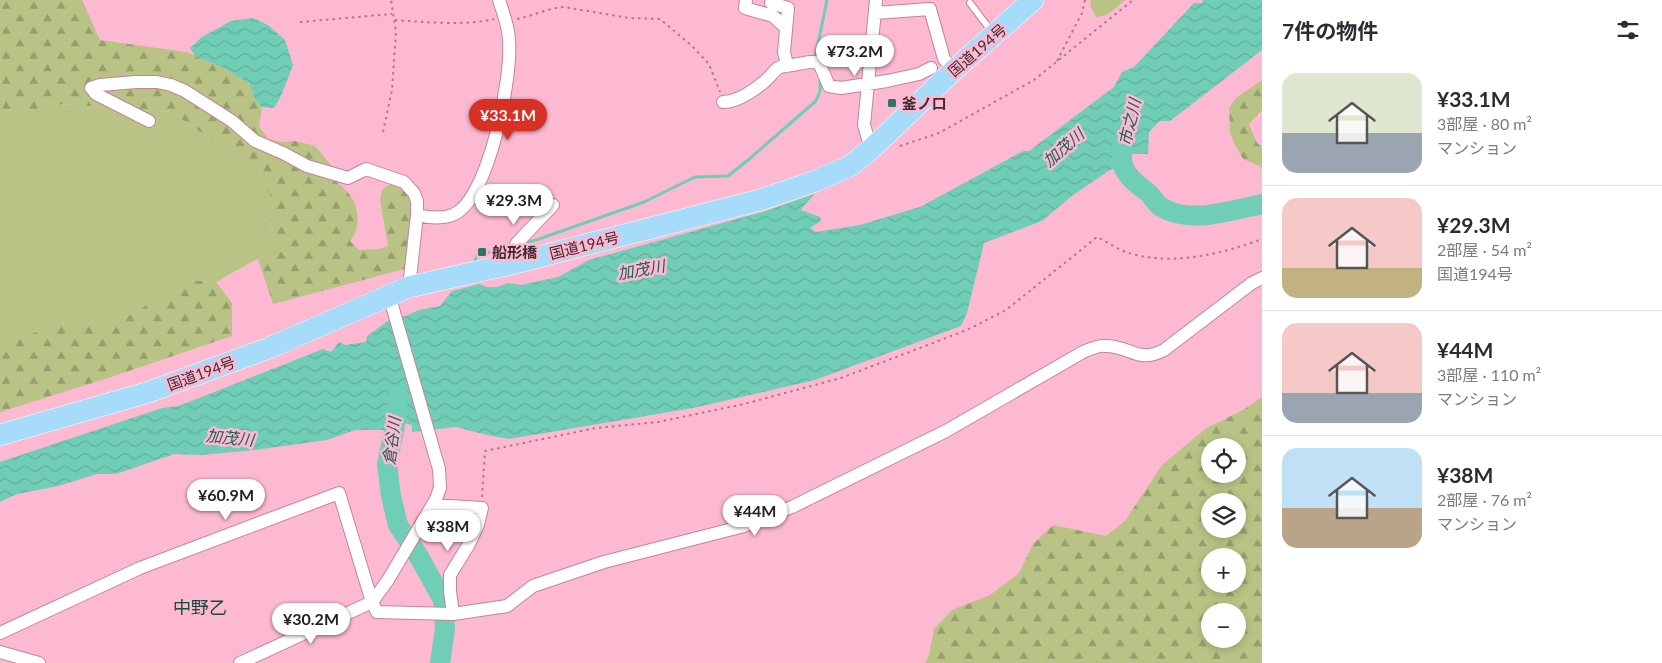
<!DOCTYPE html>
<html lang="ja">
<meta charset="utf-8">
<style>
:root{--surface:#fff;--page:#f7f7f7;--text:#2b2b33;--muted:#7c7c81;--line:#e1e1e2;--accent:#d93025}
body{margin:0;font-family:Lato,"Noto Sans JP",sans-serif;background:var(--page);color:var(--text);height:100vh;display:flex;flex-direction:column;font-size:19px;white-space:nowrap}
*{box-sizing:border-box;margin:0}
p{font-size:16px;color:var(--muted)}
.icon{flex:none;width:28px;height:28px;fill:none;stroke:currentColor;stroke-width:2;stroke-linecap:round;stroke-linejoin:round}
.map{position:relative;flex:1;overflow:hidden}
.sheet{display:flex;flex-direction:column;background:var(--surface);width:400px}
.sheet>*{flex:none}
.controls{position:absolute;left:1201px;top:438px;display:grid;gap:10px}
.controls a{display:grid;place-items:center;width:45px;height:45px;border-radius:50%;background:var(--surface);box-shadow:0 2px 8px #0003;font-size:25px}
.price{position:absolute;translate:-50% -42px;padding:0 11px;border-radius:18px;background:#fff;color:#222;font-size:16px;line-height:32px;filter:drop-shadow(0 1px 2px #0008)}
.price::after{content:'';position:absolute;left:50%;top:30px;width:15px;height:11px;margin-left:-8px;background:inherit;clip-path:polygon(0 0,100% 0,50% 100%)}
.price.on{background:var(--accent);color:#fff}
ul{padding:0;list-style:none}
li{display:flex;align-items:center;gap:15px;height:125px;padding:0 20px}
li+li{border-top:1px solid var(--line)}
li span{display:grid;place-items:center;flex:none;width:140px;height:100px;border-radius:15px;color:#555}
li>.icon{margin-inline-start:auto}
span .icon{width:60px;height:60px;fill:#fffc;stroke-width:1}
li b{font-size:21px}
h2{display:flex;justify-content:space-between;align-items:center;height:60px;padding:0 20px;font-size:21px}
main{display:flex;flex:1;min-height:0}
.map>svg:first-child{display:block}
.grass{fill:#b8c385}
.forest{fill:url(#forest-firs);fill-rule:evenodd}
.water{fill:url(#water-waves)}
.lines{fill:none;stroke-linecap:round;stroke-linejoin:round}
.stream{stroke:#70cdb6;stroke-width:3}
.river{stroke:#70cdb6;stroke-width:20}
.service-casing{stroke:#c5849c;stroke-width:8}
.minor-casing{stroke:#c5849c;stroke-width:14}
.trunk-casing{stroke:#fff;stroke-width:22}
.path{stroke:#ac7a8c;stroke-width:2;stroke-dasharray:2.5 4;stroke-linecap:butt}
.service{stroke:#fff;stroke-width:6}
.minor{stroke:#fff;stroke-width:12}
.trunk{stroke:#a6dbfa;stroke-width:21}
.poi-dot{fill:#317465;stroke:#fdb9d1;stroke-width:2}
.labels{text-anchor:middle;dominant-baseline:central;stroke-width:5;stroke-linejoin:round;paint-order:stroke}
.street-label{font-size:15px;fill:#432933;stroke:#fdb9d1}
.poi-label{font-size:15px;font-weight:bold;fill:#432933;stroke:#fdb9d1;text-anchor:start}
.water-label{font-size:16px;font-style:italic;fill:#166152;stroke:#fdb9d1}
.quarter-label{font-size:18px;fill:#154c40;stroke:#fdb9d1}
</style>
<main>
<div class="map">
<svg width="1262" height="663" viewBox="0 0 1262 663">
<defs>
<pattern id="forest-firs" width="22" height="20" patternUnits="userSpaceOnUse" patternTransform="scale(1.25)"><rect width="22" height="20" fill="#b8c385"/><path d="M5 1l3.5 6h-7zM16 11l3.5 6h-7z" fill="#979e6d"/></pattern>
<pattern id="water-waves" width="16" height="10" patternUnits="userSpaceOnUse" patternTransform="scale(1.25)"><rect width="16" height="10" fill="#70cdb6"/><path d="M0 5q4-4 8 0t8 0" fill="none" stroke="#62b09d"/></pattern>
</defs>
<rect width="100%" height="100%" fill="#fdb9d1"/>
<path class="grass" d="M1091,0H1125L1107,15L1096,17L1090,5Z
M62,104L171,112L242,160L270,193L271,255L257,259L216,282L188,280L169,294L148,303L138,312L113,321L63,324L0,343V109L20,112Z"/>
<path class="forest" d="M0,0H82L100,40L186,52L224,68L249,83L255,100L262,107L259,126L268,139L282,142L295,141L315,146L331,165L334,180C349,191 361,205 357,227C356,232 353,237 350,241L359,250L379,249L388,246L380,200L382,190L390,184C393,185 398,185 401,187C420,200 409,247 408,268L273,304L258,259L271,255L270,193L242,160L171,112L63,104L20,112L0,109Z
M1262,80V110L1249,124L1257,143L1262,147V170L1260,166L1243,159L1235,145L1230,133L1229,108L1236,98Z
M188,280L216,282L232,303V336L102,380L0,412V343L63,324L113,321L138,312L148,303L169,294Z
M1262,397V663H925L929,655L934,629L952,610L990,595L1019,573L1033,544L1053,525L1106,536L1125,521L1162,465L1205,429L1243,410ZM1238,446V474H1210V446ZM1238,501V529H1210V501ZM1210,556H1238V584H1210ZM1210,611H1238V639H1210Z"/>
<path class="water" d="M1203,0H1262V50L1170,121H1160L1149,132L1148,154H1133L1118,167L1110,170L1073,195L1042,221L984,243L967,313L961,326L815,380L693,408L509,439L487,435L456,427L412,432V425L391,420L387,430H355L327,440L255,450L200,455L174,454L116,474H97L58,486L17,494L0,502V462L162,408L179,406L323,349L331,352L339,342L345,345L366,342L367,336L392,318L406,316L419,310L440,306L452,291L480,284L487,287H497L508,283L521,285L558,277L589,260L766,211L814,194C810,201 804,204 801,210L820,217L821,221L810,228L816,232L860,225L920,207L1023,151H1029L1114,87L1122,72L1134,67L1194,3H1202Z
M253,18L268,25L285,40L293,65L281,96L274,108L262,107L255,100L249,83L224,68L195,56L190,48L202,37L231,21Z"/>
<g class="lines">
<path class="stream" d="M815,58L827,0
M522,244L539,239L644,202L695,177L728,176L748,160L816,101L820,91V78
M474,264L477,255L511,247"/>
<path class="river" d="M1124,136C1119,165 1121,173 1146,191C1152,195 1155,203 1161,207C1191,225 1231,210 1262,204
M398,396L394,431L387,464L391,496L398,525L418,555L443,600L445,628L440,663"/>
<g class="service-casing">
<path id="service" d="M970,3L992,32"/>
</g>
<g class="minor-casing">
<path id="minor" d="M746,0L745,8L773,16L786,28
M771,3L788,8L784,52L787,65
M875,13L930,9L944,59L954,70
M723,102C737,102 753,91 764,82C769,78 773,72 778,68C784,65 791,66 797,64C806,63 810,60 819,63L829,86L841,88L887,81L919,74L931,68
M149,121L96,94L91,88L100,85L136,82H157L171,85L185,91L232,121L255,141L283,153L307,166L348,178L366,169L404,182L414,193L417,201V215L409,287
M871,149L864,125L876,0
M417,215C430,218 446,220 458,212C490,190 512,78 509,41C509,27 503,13 499,0
M511,264L512,252L517,243L553,205
M389,295L439,469L440,488L436,499L388,580L372,602L377,612L453,614L507,606L533,586L604,562L744,526L792,507L946,431L1083,352C1090,349 1098,345 1106,346C1131,346 1137,364 1164,350L1252,283L1262,278
M433,505L482,508L478,525L469,544L450,575V591L453,614
M0,633L140,568L339,493L372,602L240,663
M0,652L39,663"/>
</g>
<g class="trunk-casing">
<path id="trunk" d="M0,435L149,392L269,348L409,287L511,264L760,200L813,182L850,166L871,149L954,70L1033,0"/>
</g>
<path class="path" d="M517,19C533,16 548,8 564,7L629,18L660,19L692,46L709,64L720,92
M395,20C424,22 467,26 494,19
M300,22L392,14
M1057,61L1082,13L1085,0
M383,132L392,90L396,32L391,0
M900,146L939,133L1034,80L1133,0
M482,497L485,451L596,428L658,422L744,404L841,378L967,330L1006,310L1097,237C1105,241 1113,246 1121,250C1164,268 1220,255 1262,239"/>
<use href="#service" class="service"/>
<use href="#minor" class="minor"/>
<use href="#trunk" class="trunk"/>
</g>
<g class="poi-dot">
<rect x="887" y="98" width="10" height="10" rx="2.5"/>
<rect x="477" y="247" width="10" height="10" rx="2.5"/>
</g>
<g class="labels">
<g class="street-label">
<text transform="translate(977 50) rotate(-41)">国道194号</text>
<text transform="translate(584 245) rotate(-14)">国道194号</text>
<text transform="translate(201 373) rotate(-20)">国道194号</text>
</g>
<g class="poi-label">
<text x="902" y="103">釜ノ口</text>
<text x="492" y="252">船形橋</text>
</g>
<g class="water-label">
<text transform="translate(1129 122) rotate(-77)">市之川</text>
<text transform="translate(1063 147) rotate(-41)">加茂川</text>
<text transform="translate(641 269) rotate(-10)">加茂川</text>
<text transform="translate(230 437) rotate(6)">加茂川</text>
<text transform="translate(391 441) rotate(-83)">倉谷川</text>
</g>
<g class="quarter-label">
<text x="200" y="607">中野乙</text>
</g>
</g>
</svg>
<div class="controls">
<a><svg class="icon" aria-label="locate" viewBox="0 0 24 24"><circle cx="12" cy="12" r="6"/><path d="M12 2v4M12 18v4M2 12h4M18 12h4"/></svg></a>
<a><svg class="icon" aria-label="layers" viewBox="0 0 24 24"><path d="M12 4l9 5-9 5-9-5zM3 14l9 5 9-5"/></svg></a>
<a>+</a>
<a>−</a>
</div>
<b class="price" style="left:855px;top:77px">¥73.2M</b>
<b class="price on" style="left:508px;top:141px">¥33.1M</b>
<b class="price" style="left:514px;top:226px">¥29.3M</b>
<b class="price" style="left:226px;top:521px">¥60.9M</b>
<b class="price" style="left:755px;top:537px">¥44M</b>
<b class="price" style="left:448px;top:552px">¥38M</b>
<b class="price" style="left:311px;top:645px">¥30.2M</b>
</div>
<section class="sheet">
<h2>7件の物件<svg class="icon" aria-label="filters" viewBox="0 0 24 24"><path d="M4 7h16M4 17h16"/><circle cx="9" cy="7" r="2"/><circle cx="15" cy="17" r="2"/></svg></h2>
<ul>
<li><span style="background:linear-gradient(#dfe7d0 60%,#9aa5b1 0)"><svg class="icon" aria-label="home" viewBox="0 0 24 24"><path d="M3 11l9-7 9 7M6 9v11h12V9"/></svg></span><div><b>¥33.1M</b><p>3部屋 · 80 m²</p><p>マンション</p></div></li>
<li><span style="background:linear-gradient(#f6c9c9 70%,#c2b280 0)"><svg class="icon" aria-label="home" viewBox="0 0 24 24"><path d="M3 11l9-7 9 7M6 9v11h12V9"/></svg></span><div><b>¥29.3M</b><p>2部屋 · 54 m²</p><p>国道194号</p></div></li>
<li><span style="background:linear-gradient(#f6c9c9 70%,#9aa5b1 0)"><svg class="icon" aria-label="home" viewBox="0 0 24 24"><path d="M3 11l9-7 9 7M6 9v11h12V9"/></svg></span><div><b>¥44M</b><p>3部屋 · 110 m²</p><p>マンション</p></div></li>
<li><span style="background:linear-gradient(#bfe0f5 60%,#b9a48a 0)"><svg class="icon" aria-label="home" viewBox="0 0 24 24"><path d="M3 11l9-7 9 7M6 9v11h12V9"/></svg></span><div><b>¥38M</b><p>2部屋 · 76 m²</p><p>マンション</p></div></li>
</ul>
</section>
</main>
